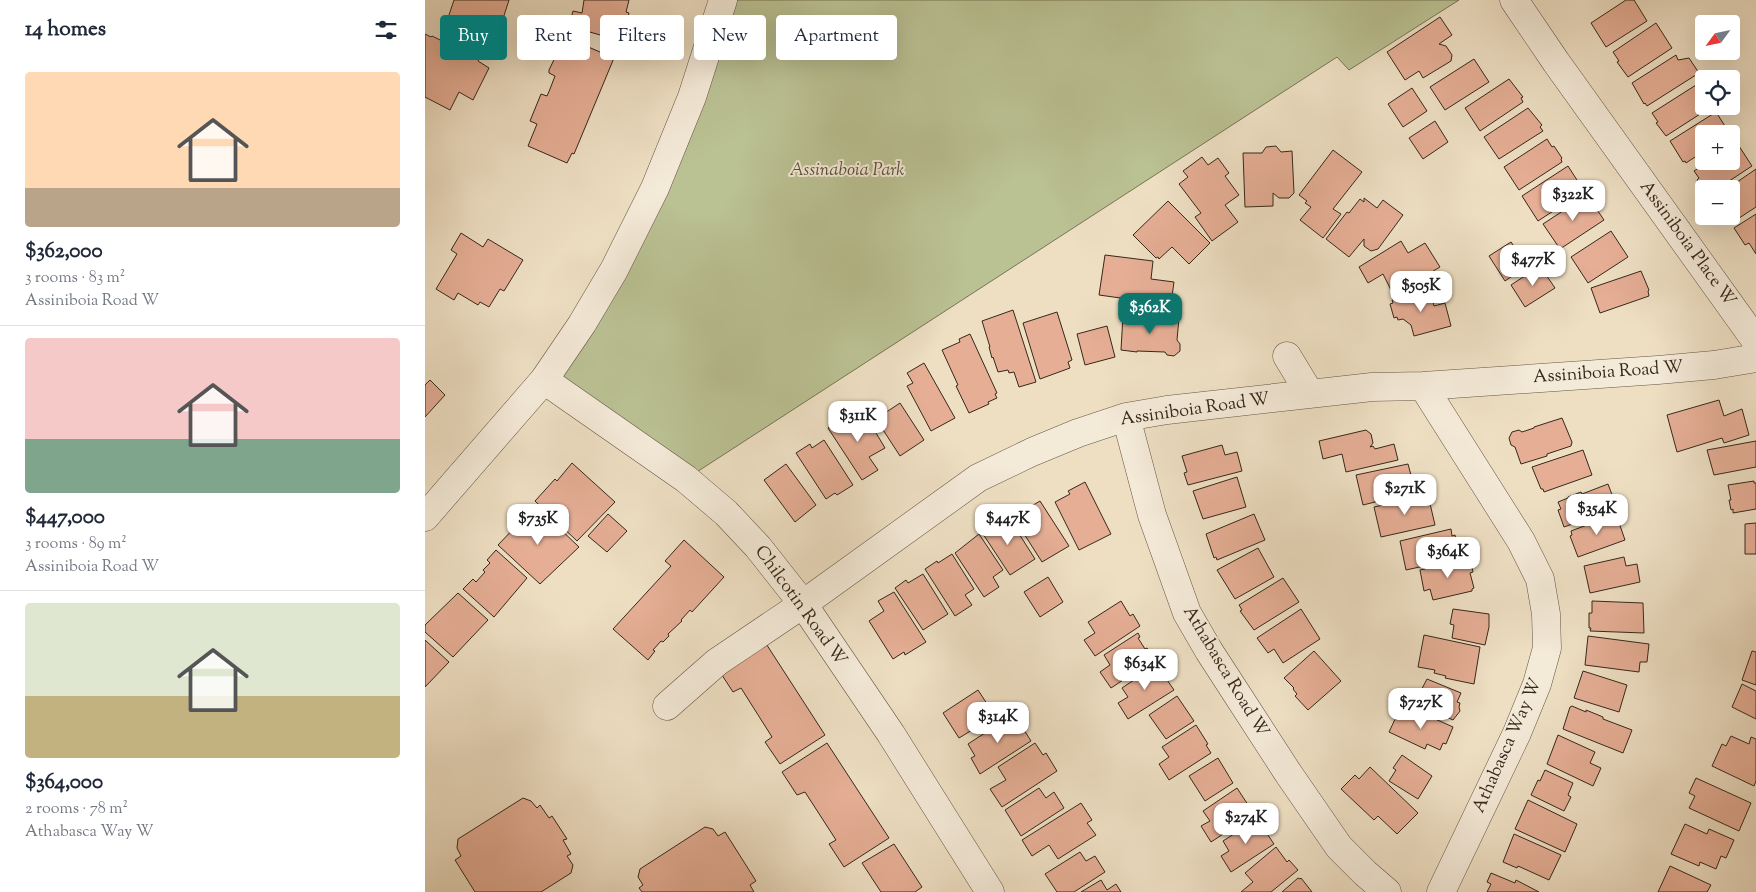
<!DOCTYPE html>
<meta charset="utf-8">
<style>
:root{--surface:#fff;--page:#f2f2f3;--text:#1f2937;--muted:#747a83;--line:#e0e1e3;--accent:#0f766e}
body{margin:0;font-family:"Sorts Mill Goudy",serif;background:var(--page);color:var(--text);height:100vh;display:flex;flex-direction:column;font-size:19px;white-space:nowrap}
*{box-sizing:border-box;margin:0}
p{font-size:16px;color:var(--muted)}
.icon{flex:none;width:28px;height:28px;fill:none;stroke:currentColor;stroke-width:2;stroke-linecap:round;stroke-linejoin:round}
.map{position:relative;flex:1;overflow:hidden}
.details{display:flex;flex-direction:column;background:var(--surface);width:425px}
.details>*{flex:none}
.hud{position:absolute;left:15px;top:15px;width:475px;height:45px;display:flex;gap:10px}
.needle{width:32px;rotate:237deg}
.buttons{position:absolute;left:1270px;top:15px;display:grid;gap:10px}
.buttons a{display:grid;place-items:center;width:45px;height:45px;border-radius:5px;background:var(--surface);box-shadow:0 5px 20px #0002;font-size:25px}
.price{position:absolute;translate:-50% -42px;padding:0 11px;border-radius:10px;background:#fff;color:#222;font-size:16px;line-height:32px;filter:drop-shadow(0 1px 2px #0008)}
.price::after{content:'';position:absolute;left:50%;top:30px;width:15px;height:11px;margin-left:-8px;background:inherit;clip-path:polygon(0 0,100% 0,50% 100%)}
.price.on{background:var(--accent);color:#fff}
ul{padding:0;list-style:none}
li{display:grid;align-content:center;gap:10px;height:265px;padding:0 25px}
li+li{border-top:1px solid var(--line)}
li span{display:grid;place-items:center;height:155px;border-radius:5px;color:#555}
li>.icon{margin-inline-start:auto}
span .icon{width:90px;height:90px;fill:#fffc;stroke-width:1}
li b{font-size:21px}
h2{display:flex;justify-content:space-between;align-items:center;height:60px;padding:0 25px;font-size:21px}
.pill{padding:0 18px;border-radius:5px;background:var(--surface);box-shadow:0 5px 20px #0002;font-size:18px;line-height:45px}
.pill.on{background:var(--accent);color:#fff}
main{display:flex;flex:1;min-height:0}
.map>svg:first-child{display:block}
.green{fill:#bac193;stroke:#787456}
.building{fill:#e5ae95;stroke:#36281a}
.lines{fill:none;stroke-linecap:round;stroke-linejoin:round}
.minor-casing{stroke:#645644;stroke-width:29}
.tertiary-casing{stroke:#645644;stroke-width:29}
.minor{stroke:#f4ead8;stroke-width:28}
.tertiary{stroke:#f4ead8;stroke-width:28}
.labels{text-anchor:middle;dominant-baseline:central;stroke-width:4;stroke-linejoin:round;paint-order:stroke}
.park-label{font-size:18px;font-style:italic;fill:#574e38;stroke:#f4ead8}
.street-label{font-size:18px;fill:#36281a;stroke:#f4ead8}
</style>
<main>
<section class="details">
<h2>14 homes<svg class="icon" aria-label="filters" viewBox="0 0 24 24"><path d="M4 7h16M4 17h16"/><circle cx="9" cy="7" r="2"/><circle cx="15" cy="17" r="2"/></svg></h2>
<ul>
<li><span style="background:linear-gradient(#ffd9b3 75%,#b9a48a 0)"><svg class="icon" aria-label="home" viewBox="0 0 24 24"><path d="M3 11l9-7 9 7M6 9v11h12V9"/></svg></span><div><b>$362,000</b><p>3 rooms · 83 m²</p><p>Assiniboia Road W</p></div></li>
<li><span style="background:linear-gradient(#f6c9c9 65%,#7fa58c 0)"><svg class="icon" aria-label="home" viewBox="0 0 24 24"><path d="M3 11l9-7 9 7M6 9v11h12V9"/></svg></span><div><b>$447,000</b><p>3 rooms · 89 m²</p><p>Assiniboia Road W</p></div></li>
<li><span style="background:linear-gradient(#dfe7d0 60%,#c2b280 0)"><svg class="icon" aria-label="home" viewBox="0 0 24 24"><path d="M3 11l9-7 9 7M6 9v11h12V9"/></svg></span><div><b>$364,000</b><p>2 rooms · 78 m²</p><p>Athabasca Way W</p></div></li>
</ul>
</section>
<div class="map">
<svg width="1331" height="892" viewBox="0 0 1331 892">
<rect width="100%" height="100%" fill="#eedfc3"/>
<filter id="stains"><feTurbulence type="fractalNoise" baseFrequency=".004" numOctaves="4"/><feColorMatrix values="0 0 0 0 .2 0 0 0 0 .09 0 0 0 0 .02 0 0 0 .5 -.17"/></filter>
<radialGradient id="worn" r=".72"><stop offset=".6" stop-color="#630" stop-opacity="0"/><stop offset="1" stop-color="#630" stop-opacity=".3"/></radialGradient>
<path class="green" d="M298,0H1034L924,70L912,57L261,479L119,380L157,324Z"/>
<path class="building" d="M29,0H84L74,31H73L72,34L23,18Z
M159,0H204L201,12L204,13L196,41L144,26L148,11L157,13Z
M1201,0H1209L1222,21L1181,47L1166,23Z
M1015,17L1027,35L1014,44L1021,46L1027,55L1026,61L998,78L994,71L980,80L962,52Z
M1231,23L1247,48L1203,77L1192,62L1194,61L1188,52Z
M0,34L6,37L7,36L54,59L53,61L64,68L48,100L34,92L25,110L0,97Z
M140,37L189,58L149,154L147,153L142,163L103,146L112,124L105,121L116,94L122,96L125,89L130,76L124,73V70Z
M1251,55L1253,60L1264,58L1274,73L1222,106L1220,103L1219,104L1207,83Z
M1049,59L1064,82L1020,110L1005,87Z
M1084,79L1098,97L1096,98L1098,102L1055,131L1040,108Z
M1271,85L1279,97V106L1286,107L1241,136L1231,123L1233,122L1227,113Z
M987,88L1002,111L978,127L963,104Z
M1103,108L1117,125L1115,127L1118,131L1074,159L1059,137Z
M1291,112L1305,134H1279V151L1261,163L1260,161L1258,162L1245,141Z
M1010,121L1023,142L998,159L984,138Z
M1122,139L1127,147L1129,146L1137,158L1136,159L1137,162L1094,190L1079,167Z
M1312,143L1327,166L1292,189H1279V191L1272,180L1274,178L1269,171L1284,161H1306V147Z
M851,146L856,152L867,151L869,193L864,198H854L848,193V206L820,207L818,153H837L841,147Z
M908,150L937,172L908,209L916,214L898,238L875,220L886,207L880,203L882,201L874,195Z
M777,157L783,165L793,158L804,173L800,176L814,195L800,205L813,222L787,241L770,217L776,213L754,184L763,177L758,171Z
M1143,166L1159,191L1113,221L1097,196Z
M1331,169V207L1308,222L1304,216H1306V189H1302Z
M1162,195L1179,220L1135,249L1118,224Z
M939,198L952,208L958,200L978,215L953,249L946,251L939,246V239L924,257L901,239L922,212L924,213L935,199L939,202Z
M743,201L785,243L764,264L747,247L734,259L733,257L731,258L708,235Z
M1331,214V254L1324,243L1320,245L1309,228Z
M1186,231L1203,257L1163,283L1146,257Z
M36,233L58,247L63,239L98,260L79,291L75,289L64,307L55,302L53,305L33,293L29,300L11,289L32,254L26,250Z
M976,241L983,253L1000,243L1015,267L970,294L966,290L958,274L943,283L934,267Z
M1086,242L1102,266L1080,281L1064,256Z
M680,255L728,261L726,279L749,282L745,311L716,308L717,301L674,295Z
M1115,266L1130,288L1100,307L1086,285Z
M1216,271L1224,290L1223,291L1224,296L1175,313L1166,288Z
M1005,290L1009,306L1020,303L1026,326L989,336L986,325L978,319L973,320L972,317L969,318L965,304L968,303L967,300Z
M588,310L611,382L594,387L589,372L584,373L583,370L573,372L568,357L567,358L564,347H565L557,321Z
M632,312L647,360L643,362L645,368L615,379L598,323Z
M698,315L754,318L752,340L755,344V351L749,356L742,355L740,352L712,351V352L696,350Z
M682,326L690,357L660,365L652,334Z
M545,334L572,393L570,394L572,398L563,402L564,404L544,413L531,386L533,385L517,350L535,342L534,339Z
M499,363L530,418L506,431L482,386L488,383L482,373Z
M5,380L20,395L0,417V385Z
M1294,400L1299,416L1317,409L1324,435L1299,443L1297,438L1252,452L1242,415Z
M475,403L499,440L475,456L451,419Z
M438,411L460,448L444,457L453,470L437,480L403,428L422,416L424,419Z
M1137,418L1147,442L1146,446L1122,454V456L1096,464L1090,447L1086,445L1084,438L1087,432L1094,430L1097,432L1109,428V427Z
M941,430L946,434L948,443L945,447L948,446L950,449L969,444L973,460L921,472L917,454L898,459L894,441Z
M399,440L428,485L412,495L410,493L401,499L371,453L385,444L387,448Z
M1331,441V467L1289,475L1282,450Z
M797,445L800,455L812,452L817,471L763,485L759,473L762,472L757,456Z
M1158,450L1167,475L1119,492L1118,489H1116L1107,467Z
M147,463L190,502L152,541L110,501L130,479L132,481Z
M361,464L391,505L370,522L339,480Z
M983,464L987,479L991,478L994,491L938,505L931,475Z
M812,477L821,507L778,519L768,491Z
M1329,481V483H1331V509L1308,513V509L1306,510L1304,500H1306L1303,485Z
M660,482L686,534L654,550L630,502L645,494L643,491Z
M1183,484L1192,508L1139,527L1133,510L1136,509L1133,502L1143,498V497L1156,492L1157,494Z
M1003,495L1010,525L956,537L949,507Z
M615,501L644,546L617,562L587,515L599,508L600,510Z
M112,507L154,547L115,584L73,545L94,523L95,525Z
M183,514L202,531L182,552L163,536Z
M829,514L840,540L792,560L791,557L789,558L781,534Z
M1191,514L1200,540L1153,557L1145,536L1147,535L1146,531Z
M584,518L610,559L585,575L556,531L568,523L570,527Z
M1331,523V554H1320V524Z
M1026,529L1027,536L1030,535L1035,558L981,570L975,541Z
M554,534L578,570L568,577L574,587L559,597L530,553Z
M259,540L299,577L267,612L265,610L256,620L257,621L243,634L244,636L238,642L236,641L228,650L230,651L223,660L188,629L246,566L240,561Z
M833,548L849,577L810,599L792,570Z
M71,550L102,578L69,617L38,589L48,579L51,582L60,572L58,570L65,563L62,560Z
M527,554L549,589L540,595L547,605L530,616L500,569L512,561L513,563Z
M1199,557L1201,566L1212,564L1215,582L1165,593L1159,566Z
M1045,559L1048,572L1045,573L1049,588L1047,589V591L1008,600L1005,589L999,591L995,570Z
M498,574L523,614L498,630L470,588L481,580L483,583Z
M623,577L638,602L615,617L599,592Z
M858,578L874,602L829,630L815,611L817,610L814,605Z
M469,592L501,642L480,655L479,652L468,659L444,621L459,611L453,601Z
M33,593L63,620L28,657L0,632V625Z
M696,601L705,616L708,614L715,626L670,656L659,640L670,633L663,622Z
M1167,601L1218,603L1219,633L1165,631L1166,628H1164V613H1167Z
M876,609L895,639L858,663L849,649L843,653L832,638Z
M1028,609L1064,614V627L1060,645L1027,638L1029,625L1025,624Z
M713,633L715,637L713,638L720,649L722,648L725,652L723,653L727,661L686,688L675,672L685,665L679,655Z
M999,635L1055,647L1049,684L1020,678L1021,676L1009,673L1010,670L993,667Z
M1163,636L1224,644L1222,662H1215L1214,672L1160,665Z
M338,639L400,735L355,764L340,742L347,737L316,688L308,692L293,669Z
M0,640L24,662L0,687Z
M889,651L916,681L883,710L870,696L872,694L868,689L869,688L859,678Z
M1327,651L1331,652V685L1317,680Z
M734,663L743,675L740,677L749,690L703,719L693,703L703,697L697,688Z
M1158,671L1202,685L1194,712L1149,698Z
M1002,679L1036,693L1032,702L1035,703L1034,707L1035,711L1028,720L990,702Z
M1317,684L1331,691V719L1307,707Z
M553,690L570,716L534,738L518,713Z
M752,696L769,721L741,739L724,715Z
M1147,706L1161,712V710L1178,717V719L1207,730L1198,753L1138,729L1145,707Z
M988,709L1028,727L1021,744L1018,743L1015,750L1002,744L1000,749L964,732L973,713L984,718Z
M589,714L606,741L555,774L546,758L550,756L543,744Z
M771,725L783,744L781,745L786,753L744,780L734,764L744,757L737,747Z
M1133,735L1170,752L1165,763L1176,768L1168,786L1122,764Z
M1306,736L1324,744L1326,737L1331,739V781L1329,786L1287,766L1297,744L1301,746Z
M402,743L464,838L419,867L404,844L411,840L380,792L372,795L357,772Z
M610,743L618,755L621,753L632,771L577,807L565,789L581,780L573,767Z
M977,755L1007,776L993,799L964,781L971,770L968,768Z
M793,758L808,783L780,801L764,776Z
M945,767L993,813L972,834L953,816L949,820L916,789L930,775L934,779Z
M1120,770L1148,783L1143,795L1146,797L1139,811L1106,795L1113,780L1115,781Z
M1271,778L1326,803L1314,831L1264,808L1270,796L1264,793Z
M614,788L621,798L629,792L639,808L596,836L580,810Z
M812,788L829,814L786,842L776,826L785,821L778,811Z
M98,798L106,801L112,808L115,805L124,818L127,816L142,839L138,840L146,854L142,856L148,865L146,873L116,892H50L30,860L36,856L32,848L33,839Z
M1103,800L1152,824L1140,852L1090,829Z
M656,803L667,820L662,823L671,835L633,859L624,845L607,856L597,840Z
M832,819L849,844L806,872L796,856L804,851L798,841Z
M1260,824L1282,834L1284,829L1309,840L1301,858L1296,856L1291,869L1275,862L1274,866L1246,854Z
M280,827L288,829L293,836L300,832L331,881L325,885L329,892H217L214,888L218,885L213,877L215,869Z
M1089,834L1136,855L1124,880L1093,866L1092,868L1078,862Z
M469,844L497,887L490,892H456L437,863Z
M851,847L862,862L864,860L873,870L846,892H816L828,882L820,873Z
M655,852L661,861L670,856L680,872L649,892H632L620,874Z
M1245,866L1286,885L1282,892H1233Z
M1066,873L1090,883L1091,880L1114,892H1062L1066,884L1062,882Z
M873,878L875,879L876,878L887,892H857Z
M676,880L682,890L691,884L696,892H656Z"/>
<g class="lines">
<g class="minor-casing">
<path id="minor" d="M1089,0L1131,62L1331,341
M862,356L885,394
M119,380L261,479L301,513L333,547L378,604L466,734L565,892
M998,386L1096,541L1115,579L1121,614L1122,648L1112,684L1092,733L1016,892
M701,417L727,515L762,613L784,651L863,773L914,847L940,873L962,892
M242,706L292,662L378,604L553,478L607,452L653,433L701,417L742,410L947,387L998,386L1233,370L1289,365L1331,358"/>
</g>
<g class="tertiary-casing">
<path id="tertiary" d="M0,517L119,380L157,324L189,270L230,188L267,97L298,0"/>
</g>
<use href="#minor" class="minor"/>
<use href="#tertiary" class="tertiary"/>
</g>
<g class="labels">
<g class="park-label">
<text x="422" y="171">Assinaboia Park</text>
</g>
<g class="street-label">
<text transform="translate(1262 244) rotate(54)">Assiniboia Place W</text>
<text transform="translate(1183 373) rotate(-4)">Assiniboia Road W</text>
<text transform="translate(770 410) rotate(-8)">Assiniboia Road W</text>
<text transform="translate(375 606) rotate(54)">Chilcotin Road W</text>
<text transform="translate(800 672) rotate(59)">Athabasca Road W</text>
<text transform="translate(1083 746) rotate(-66)">Athabasca Way W</text>
</g>
</g>
<rect width="100%" height="100%" filter="url(#stains)"/>
<rect width="100%" height="100%" fill="url(#worn)"/>
</svg>
<div class="buttons">
<a><svg class="needle" viewBox="-14 -14 28 28"><path d="M0-13l5 13h-10z" fill="#e53935"/><path d="M0 13l5-13h-10z" fill="#747a83"/></svg></a>
<a><svg class="icon" aria-label="locate" viewBox="0 0 24 24"><circle cx="12" cy="12" r="6"/><path d="M12 2v4M12 18v4M2 12h4M18 12h4"/></svg></a>
<a>+</a>
<a>−</a>
</div>
<b class="price" style="left:1148px;top:222px">$322K</b>
<b class="price" style="left:1108px;top:287px">$477K</b>
<b class="price" style="left:996px;top:313px">$505K</b>
<b class="price on" style="left:725px;top:335px">$362K</b>
<b class="price" style="left:433px;top:443px">$311K</b>
<b class="price" style="left:980px;top:516px">$271K</b>
<b class="price" style="left:1172px;top:536px">$354K</b>
<b class="price" style="left:113px;top:546px">$735K</b>
<b class="price" style="left:583px;top:546px">$447K</b>
<b class="price" style="left:1023px;top:579px">$364K</b>
<b class="price" style="left:720px;top:691px">$634K</b>
<b class="price" style="left:996px;top:730px">$727K</b>
<b class="price" style="left:573px;top:744px">$314K</b>
<b class="price" style="left:821px;top:845px">$274K</b>
<div class="hud">
<a class="pill on">Buy</a>
<a class="pill">Rent</a>
<a class="pill">Filters</a>
<a class="pill">New</a>
<a class="pill">Apartment</a>
</div>
</div>
</main>
